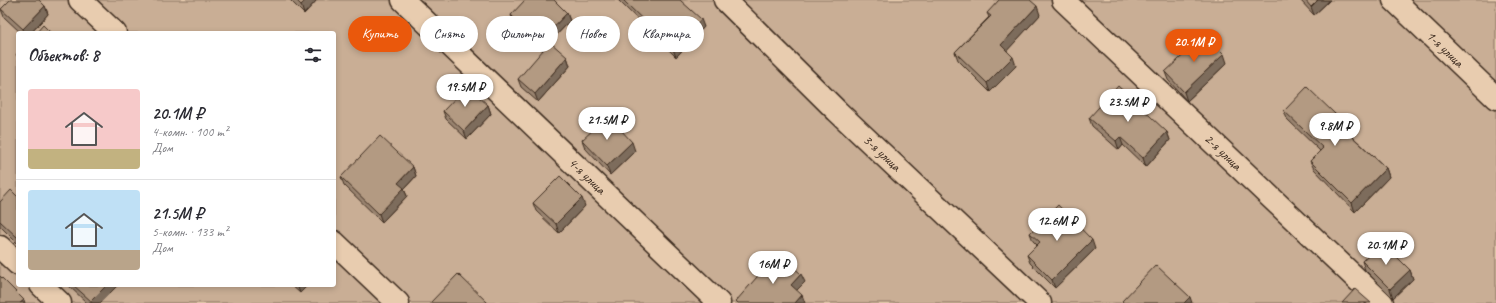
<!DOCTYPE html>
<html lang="ru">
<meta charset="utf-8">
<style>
:root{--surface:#fff;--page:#f7f7f7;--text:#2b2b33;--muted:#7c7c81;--line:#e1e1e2;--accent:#ea580c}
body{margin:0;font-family:Caveat,sans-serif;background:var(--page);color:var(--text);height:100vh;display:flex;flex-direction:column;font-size:15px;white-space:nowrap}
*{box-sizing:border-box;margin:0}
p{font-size:13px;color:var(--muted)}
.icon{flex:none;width:22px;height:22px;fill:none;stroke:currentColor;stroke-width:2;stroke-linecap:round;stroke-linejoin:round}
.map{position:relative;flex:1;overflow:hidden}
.drawer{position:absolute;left:16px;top:31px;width:320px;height:256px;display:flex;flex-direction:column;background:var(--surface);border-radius:4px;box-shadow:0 2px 6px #0003}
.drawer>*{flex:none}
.top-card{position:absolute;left:348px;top:16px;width:380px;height:36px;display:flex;gap:8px}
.price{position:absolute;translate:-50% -34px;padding:0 9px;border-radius:14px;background:#fff;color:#222;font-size:13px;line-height:26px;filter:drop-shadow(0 1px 2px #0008)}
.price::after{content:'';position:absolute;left:50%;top:24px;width:12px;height:9px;margin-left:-6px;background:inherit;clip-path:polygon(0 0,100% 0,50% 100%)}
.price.on{background:var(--accent);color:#fff}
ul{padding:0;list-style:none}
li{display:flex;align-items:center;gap:12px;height:100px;padding:0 12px}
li+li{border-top:1px solid var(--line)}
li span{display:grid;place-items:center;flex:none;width:112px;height:80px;border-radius:4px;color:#555}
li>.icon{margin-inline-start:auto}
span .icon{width:48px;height:48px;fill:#fffc;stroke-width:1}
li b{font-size:17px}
h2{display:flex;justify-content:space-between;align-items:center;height:48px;padding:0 12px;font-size:17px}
.chip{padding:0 14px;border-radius:18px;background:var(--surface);box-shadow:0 2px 6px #0003;font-size:14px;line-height:36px}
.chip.on{background:var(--accent);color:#fff}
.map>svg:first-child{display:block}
.green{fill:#c9ae95;stroke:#826c5a;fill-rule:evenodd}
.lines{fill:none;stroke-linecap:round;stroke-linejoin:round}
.minor-casing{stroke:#3b2a1e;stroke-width:25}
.minor{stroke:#e8ccaf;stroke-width:22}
.wall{fill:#9a8470;stroke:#3b2a1e}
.shaded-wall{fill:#7d6c5b;stroke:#3b2a1e}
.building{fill:#b39a82;stroke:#3b2a1e}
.labels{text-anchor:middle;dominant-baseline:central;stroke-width:3.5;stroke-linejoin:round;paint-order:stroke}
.street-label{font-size:14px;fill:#3b2a1e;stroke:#e8ccaf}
</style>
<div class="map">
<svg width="1496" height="303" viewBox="0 0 1496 303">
<rect width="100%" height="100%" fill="#e8ccaf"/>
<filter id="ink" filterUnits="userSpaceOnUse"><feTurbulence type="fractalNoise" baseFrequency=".025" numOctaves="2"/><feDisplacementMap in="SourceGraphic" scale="8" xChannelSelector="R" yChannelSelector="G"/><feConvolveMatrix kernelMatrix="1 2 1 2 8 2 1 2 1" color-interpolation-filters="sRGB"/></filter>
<g filter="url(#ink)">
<path class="green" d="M0,0H1496V303H0ZM18,33H334V285H18Z"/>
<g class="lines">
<g class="minor-casing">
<path id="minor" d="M80,0L115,33
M403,0L719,303
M725,0L837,111L1040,303
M1063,0L1382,303
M1394,0L1496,98
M334,242L398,303
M0,247L18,264
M41,285L60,303"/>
</g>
<use href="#minor" class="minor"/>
</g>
<path class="wall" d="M290,0H317L304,14Z
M618,0H680L704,27L676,57Z
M1300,0H1330L1314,15Z
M45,6L48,14L31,33H21L4,17L1,9Z
M567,13L570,21L542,50L514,24L511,15Z
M987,13L1040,15L1006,51L1016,66L990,92L958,60L955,52L989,17Z
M567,57L570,66L538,102L521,87L518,79Z
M1227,63L1187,101L1168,80L1165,72Z
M488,105L491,114L467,139L446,119L443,111Z
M1284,111L1335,114L1338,123L1386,168L1389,177L1355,212L1314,169L1310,161L1320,151L1287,119Z
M1089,118L1167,132L1170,140L1146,167L1123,145L1119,150L1092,126Z
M582,140L635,151L610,175L585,148Z
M413,167L416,176L404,189L407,196L382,222L344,185L341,177Z
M18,197V244L0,226V202Z
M533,203L585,206L559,233L536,211Z
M1030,233L1095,249L1055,288L1030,263L1027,255L1037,245L1033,241Z
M1362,261L1410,270L1413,279L1393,298L1365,270Z
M68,285H118L100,303H87Z
M291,285H308L300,293Z"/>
<path class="shaded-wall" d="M306,0H317L304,14L301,5Z
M1318,0H1330L1314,15L1311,7Z
M45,6L48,14L31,33H25L23,29Z
M1037,6L1040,15L1004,54L1001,45Z
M567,13L570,21L542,50L539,42Z
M701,19L704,27L676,57L673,49Z
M1224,54L1227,63L1187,101L1184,92Z
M567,57L570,66L538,102L535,94Z
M1013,57L1016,66L990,92L987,83Z
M488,105L491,114L467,139L464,131Z
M1335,114L1338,123L1335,126L1332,118Z
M1167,132L1170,140L1146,167L1143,158Z
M1120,137L1123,145L1119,150L1116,141Z
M632,142L635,151L610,175L607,166Z
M413,167L416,176L404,189L407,196L382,222L379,214L398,183Z
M1386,168L1389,177L1355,212L1352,203Z
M582,198L585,206L559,233L556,224Z
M1092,240L1095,249L1055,288L1052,280Z
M1410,270L1413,279L1393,298L1390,289Z
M801,274L805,282L794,293L791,285Z
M107,285H118L100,303H91V301Z
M297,285H308L300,293Z
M802,295L805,303H795Z
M1190,297L1192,303H1184Z
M24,300L25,303H20Z"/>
<path class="building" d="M10,0H39L45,6L23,29L1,9Z
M296,0H306L301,5Z
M525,0H554L567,13L539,42L511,15Z
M623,0H680L701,19L673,49Z
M999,0H1030L1037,6L1001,45L1013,57L987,83L955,52L991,16L987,13Z
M1305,0H1318L1311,7Z
M43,25L51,33H36Z
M1205,35L1224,54L1184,92L1165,72Z
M550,42L567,57L535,94L518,79Z
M18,52V57L16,55Z
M467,86L488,105L464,131L443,111Z
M1118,86L1167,132L1143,158L1120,137L1116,141L1089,118Z
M1307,87L1335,114L1332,118L1386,168L1352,203L1310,161L1323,148L1284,111Z
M608,116L632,142L607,166L582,140Z
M380,136L413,167L398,183L404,188L379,214L341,177Z
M560,176L582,198L556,224L533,203Z
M11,190L18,197V238L0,221V202Z
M1058,205L1092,240L1052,280L1027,255L1040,242L1030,233Z
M1382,242L1410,270L1390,289L1362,261Z
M778,253L801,274L791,285L802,295L795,303H738L736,301Z
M1156,265L1190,297L1184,303H1124L1122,301Z
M458,274L488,303H430Z
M0,276L24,300L20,303H0Z
M73,285H107L91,301Z
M1355,289L1371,303H1342Z"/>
</g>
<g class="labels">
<g class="street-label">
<text transform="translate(1445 49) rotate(44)">1-я улица</text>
<text transform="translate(1223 152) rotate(44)">2-я улица</text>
<text transform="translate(882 153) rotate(43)">3-я улица</text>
<text transform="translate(587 176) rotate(44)">4-я улица</text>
</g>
</g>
</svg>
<b class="price on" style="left:1194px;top:63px">20.1M ₽</b>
<b class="price" style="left:465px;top:108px">19.5M ₽</b>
<b class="price" style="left:1128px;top:123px">23.5M ₽</b>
<b class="price" style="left:607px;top:141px">21.5M ₽</b>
<b class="price" style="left:1335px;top:147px">9.8M ₽</b>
<b class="price" style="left:1057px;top:242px">12.6M ₽</b>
<b class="price" style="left:1386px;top:266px">20.1M ₽</b>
<b class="price" style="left:773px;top:285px">16M ₽</b>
<div class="top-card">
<a class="chip on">Купить</a>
<a class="chip">Снять</a>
<a class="chip">Фильтры</a>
<a class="chip">Новое</a>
<a class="chip">Квартира</a>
</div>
<section class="drawer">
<h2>Объектов: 8<svg class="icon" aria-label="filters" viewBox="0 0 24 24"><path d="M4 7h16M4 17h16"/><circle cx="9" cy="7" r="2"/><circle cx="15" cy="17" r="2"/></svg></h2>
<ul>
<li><span style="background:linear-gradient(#f6c9c9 75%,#c2b280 0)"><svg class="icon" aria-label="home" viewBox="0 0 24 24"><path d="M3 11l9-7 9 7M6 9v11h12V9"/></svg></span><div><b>20.1M ₽</b><p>4-комн. · 100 m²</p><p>Дом</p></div></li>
<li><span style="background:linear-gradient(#bfe0f5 75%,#b9a48a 0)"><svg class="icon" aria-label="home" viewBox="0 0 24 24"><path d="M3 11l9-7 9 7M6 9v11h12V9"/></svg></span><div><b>21.5M ₽</b><p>5-комн. · 133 m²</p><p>Дом</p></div></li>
</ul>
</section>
</div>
